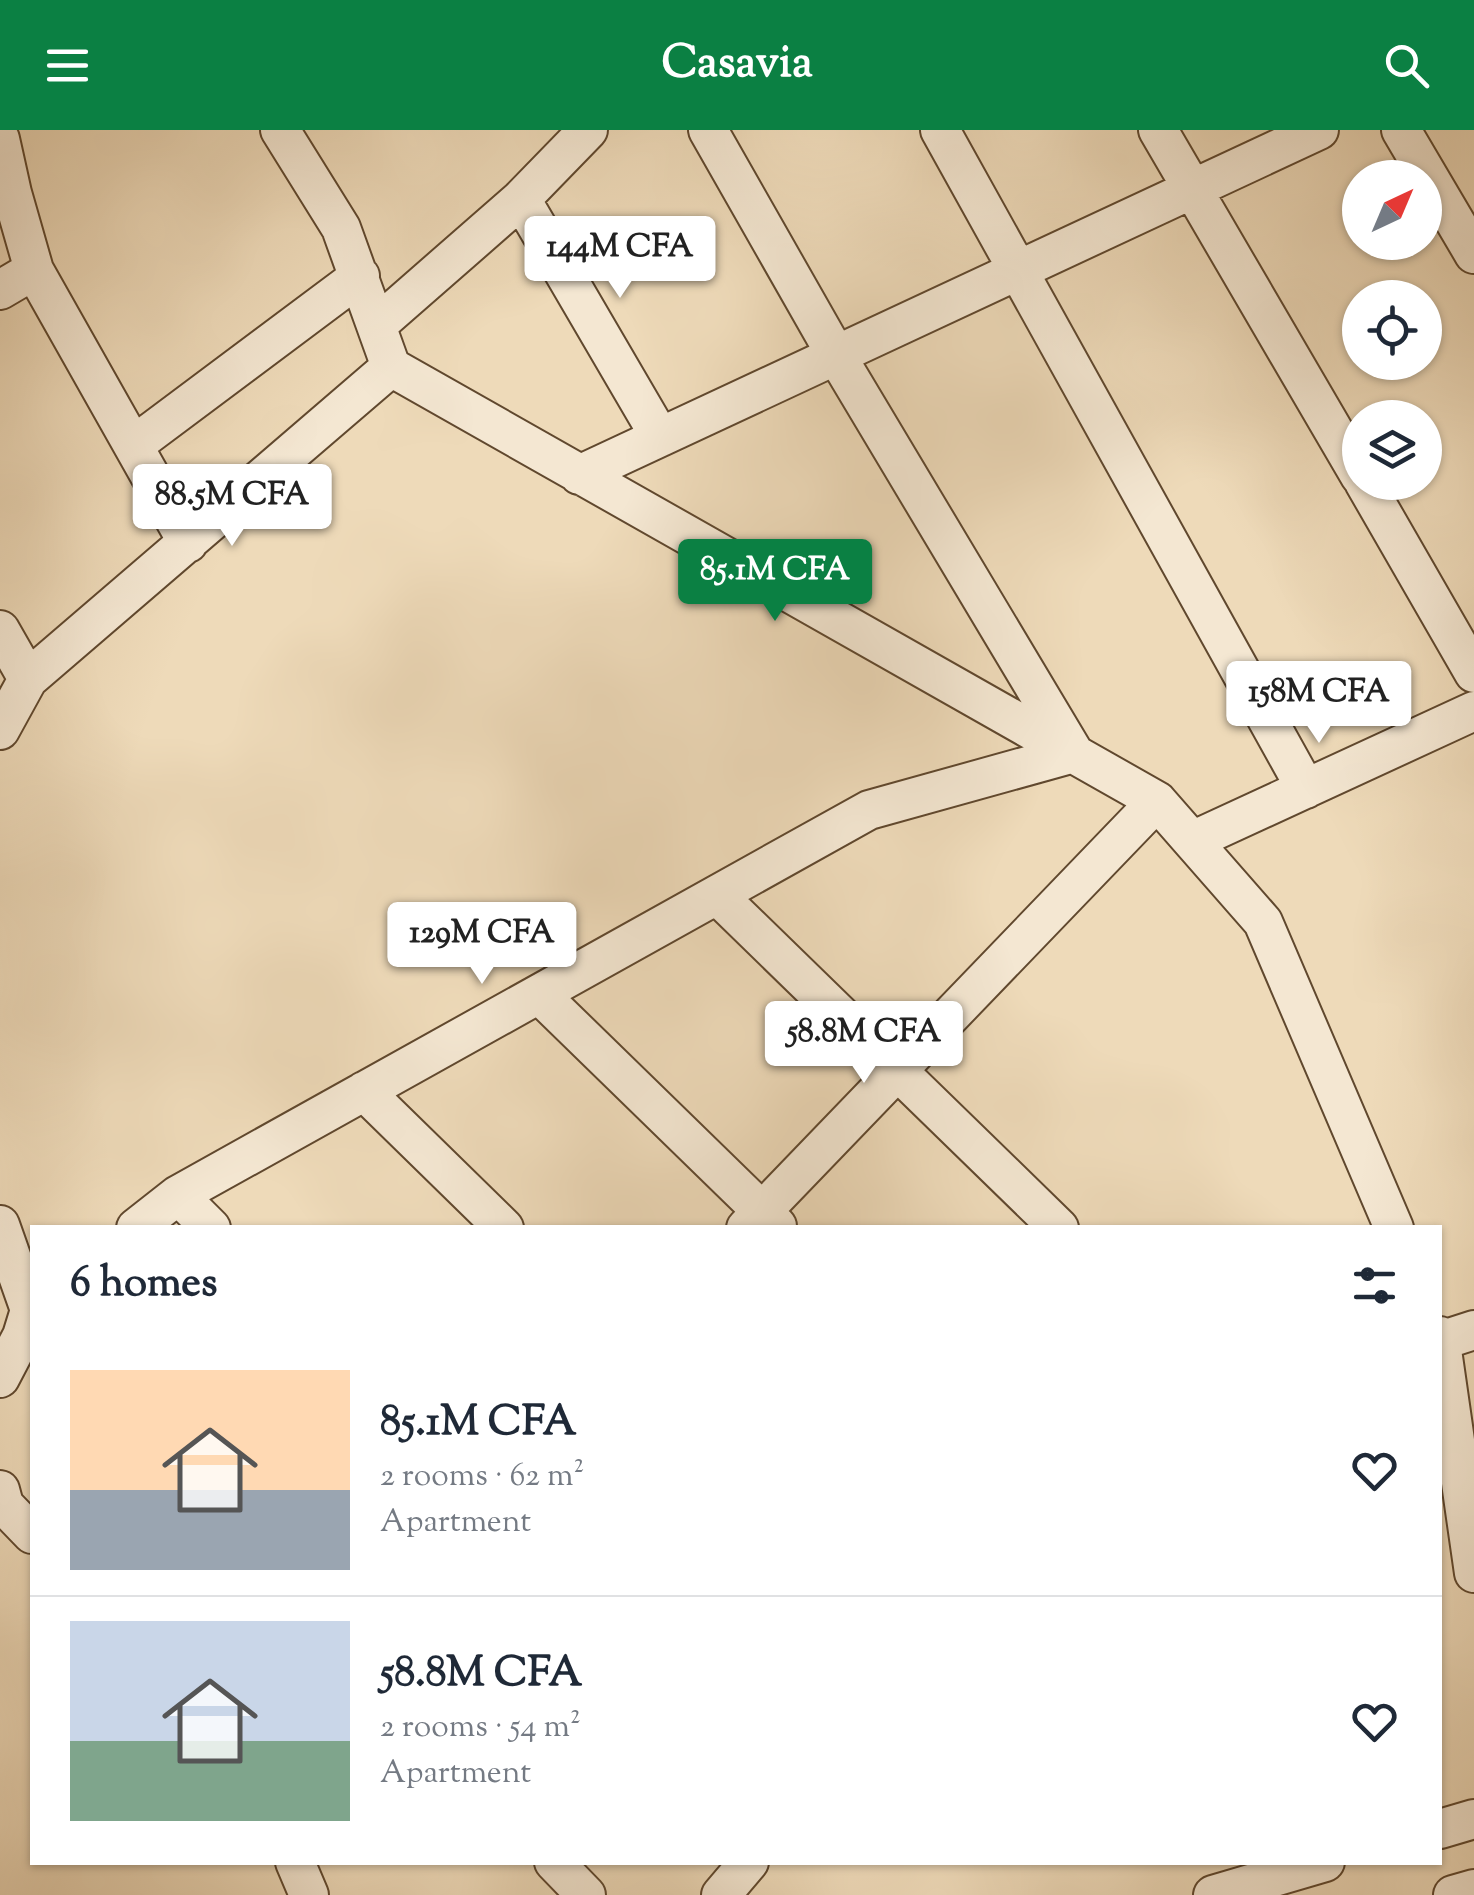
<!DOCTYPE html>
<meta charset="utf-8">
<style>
:root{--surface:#fff;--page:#f2f2f3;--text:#1f2937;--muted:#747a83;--line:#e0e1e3;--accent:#0b8043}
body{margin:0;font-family:"Sorts Mill Goudy",serif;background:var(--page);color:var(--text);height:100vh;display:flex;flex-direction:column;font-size:38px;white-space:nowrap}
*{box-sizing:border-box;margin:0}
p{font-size:32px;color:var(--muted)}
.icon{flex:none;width:55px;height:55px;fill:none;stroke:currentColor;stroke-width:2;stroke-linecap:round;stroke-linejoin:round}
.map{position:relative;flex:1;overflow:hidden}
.drawer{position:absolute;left:30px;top:1095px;width:1412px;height:640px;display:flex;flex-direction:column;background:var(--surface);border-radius:0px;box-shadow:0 2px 8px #0004}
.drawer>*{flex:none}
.needle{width:65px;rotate:44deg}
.controls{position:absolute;left:1342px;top:30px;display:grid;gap:20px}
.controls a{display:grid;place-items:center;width:100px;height:100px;border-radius:50%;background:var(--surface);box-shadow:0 2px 8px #0004;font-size:50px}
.price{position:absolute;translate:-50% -85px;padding:0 22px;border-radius:10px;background:#fff;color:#222;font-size:32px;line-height:65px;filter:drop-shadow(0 2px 5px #0008)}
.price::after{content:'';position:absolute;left:50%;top:60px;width:30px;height:22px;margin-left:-15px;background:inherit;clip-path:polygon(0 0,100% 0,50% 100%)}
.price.current{background:var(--accent);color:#fff}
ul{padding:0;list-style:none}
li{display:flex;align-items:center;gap:30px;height:250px;padding:0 40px}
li+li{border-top:2px solid var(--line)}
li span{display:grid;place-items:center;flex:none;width:280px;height:200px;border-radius:0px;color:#555}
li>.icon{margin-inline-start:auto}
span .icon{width:120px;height:120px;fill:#fffc;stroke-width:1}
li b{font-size:42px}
h2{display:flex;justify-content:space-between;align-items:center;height:120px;padding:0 40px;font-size:42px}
header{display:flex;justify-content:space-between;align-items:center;height:130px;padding:0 40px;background:var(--accent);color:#fff;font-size:45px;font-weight:700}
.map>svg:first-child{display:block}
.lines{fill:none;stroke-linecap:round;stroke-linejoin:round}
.minor-casing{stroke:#60482e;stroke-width:42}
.minor{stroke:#f4e7d2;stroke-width:38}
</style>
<header><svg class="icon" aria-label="menu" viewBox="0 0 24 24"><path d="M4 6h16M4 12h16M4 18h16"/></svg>Casavia<svg class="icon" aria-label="search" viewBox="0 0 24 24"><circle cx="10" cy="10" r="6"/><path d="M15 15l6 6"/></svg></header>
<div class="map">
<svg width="1474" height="1765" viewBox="0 0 1474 1765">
<rect width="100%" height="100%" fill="#eedab9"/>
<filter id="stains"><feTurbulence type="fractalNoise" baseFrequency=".002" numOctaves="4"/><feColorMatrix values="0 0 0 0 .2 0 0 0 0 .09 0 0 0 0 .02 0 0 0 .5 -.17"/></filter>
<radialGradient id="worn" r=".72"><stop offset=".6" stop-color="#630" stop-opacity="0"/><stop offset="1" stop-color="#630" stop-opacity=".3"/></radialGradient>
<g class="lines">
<g class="minor-casing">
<path id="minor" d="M280,0L341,98L391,237L1157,671L1263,792L1394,1098
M940,0L1306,659
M1158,0L1360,346
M1401,0L1474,124
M0,9L12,63L34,140L0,160
M521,69L660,307
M34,140L188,413
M377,195L521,69L588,0
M134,315L360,146
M579,345L1319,0
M1364,352L1474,543
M0,500L28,549
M0,600L28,549L391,237
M1192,711L1474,581
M717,765L1059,1098
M539,864L777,1096
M364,961L504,1098
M178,1065L211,1098
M0,1095L30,1180L22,1206L0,1248
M136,1098L178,1065L869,680L1074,623L836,225L708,0
M746,1098L1157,671
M1440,1206L1474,1443
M1440,1211L1474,1200
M0,1360L4,1375L32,1404
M1440,1699L1474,1689
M295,1732L309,1765
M554,1732L586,1765
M721,1765L749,1732
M1213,1765L1325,1732
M1453,1765L1474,1759"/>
</g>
<use href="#minor" class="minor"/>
</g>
<rect width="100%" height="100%" filter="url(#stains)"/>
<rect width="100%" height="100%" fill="url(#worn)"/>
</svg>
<div class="controls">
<a><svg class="needle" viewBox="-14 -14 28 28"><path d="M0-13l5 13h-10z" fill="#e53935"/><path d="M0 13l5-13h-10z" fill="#747a83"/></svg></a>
<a><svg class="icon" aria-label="locate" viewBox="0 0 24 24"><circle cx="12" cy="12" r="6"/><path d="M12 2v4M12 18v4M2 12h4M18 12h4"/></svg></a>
<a><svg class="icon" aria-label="layers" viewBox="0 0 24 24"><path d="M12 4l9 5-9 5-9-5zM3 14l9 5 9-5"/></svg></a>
</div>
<b class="price" style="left:620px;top:171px">144M CFA</b>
<b class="price" style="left:232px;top:419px">88.5M CFA</b>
<b class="price current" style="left:775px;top:494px">85.1M CFA</b>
<b class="price" style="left:1319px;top:616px">158M CFA</b>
<b class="price" style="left:482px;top:857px">129M CFA</b>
<b class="price" style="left:864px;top:956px">58.8M CFA</b>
<section class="drawer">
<h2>6 homes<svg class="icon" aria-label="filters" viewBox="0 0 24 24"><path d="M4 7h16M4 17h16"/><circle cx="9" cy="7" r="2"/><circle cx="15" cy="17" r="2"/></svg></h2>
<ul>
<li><span style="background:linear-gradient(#ffd9b3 60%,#9aa5b1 0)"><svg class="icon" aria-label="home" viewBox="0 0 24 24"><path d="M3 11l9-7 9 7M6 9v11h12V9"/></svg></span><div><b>85.1M CFA</b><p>2 rooms · 62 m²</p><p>Apartment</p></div><svg class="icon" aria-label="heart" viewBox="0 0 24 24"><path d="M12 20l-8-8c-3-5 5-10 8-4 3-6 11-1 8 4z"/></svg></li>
<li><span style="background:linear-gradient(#c9d6e8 60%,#7fa58c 0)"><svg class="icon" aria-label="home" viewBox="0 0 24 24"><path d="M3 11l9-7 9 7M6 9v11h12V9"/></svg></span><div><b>58.8M CFA</b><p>2 rooms · 54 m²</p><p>Apartment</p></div><svg class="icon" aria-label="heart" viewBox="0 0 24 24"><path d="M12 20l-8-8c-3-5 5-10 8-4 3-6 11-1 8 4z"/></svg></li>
</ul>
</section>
</div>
